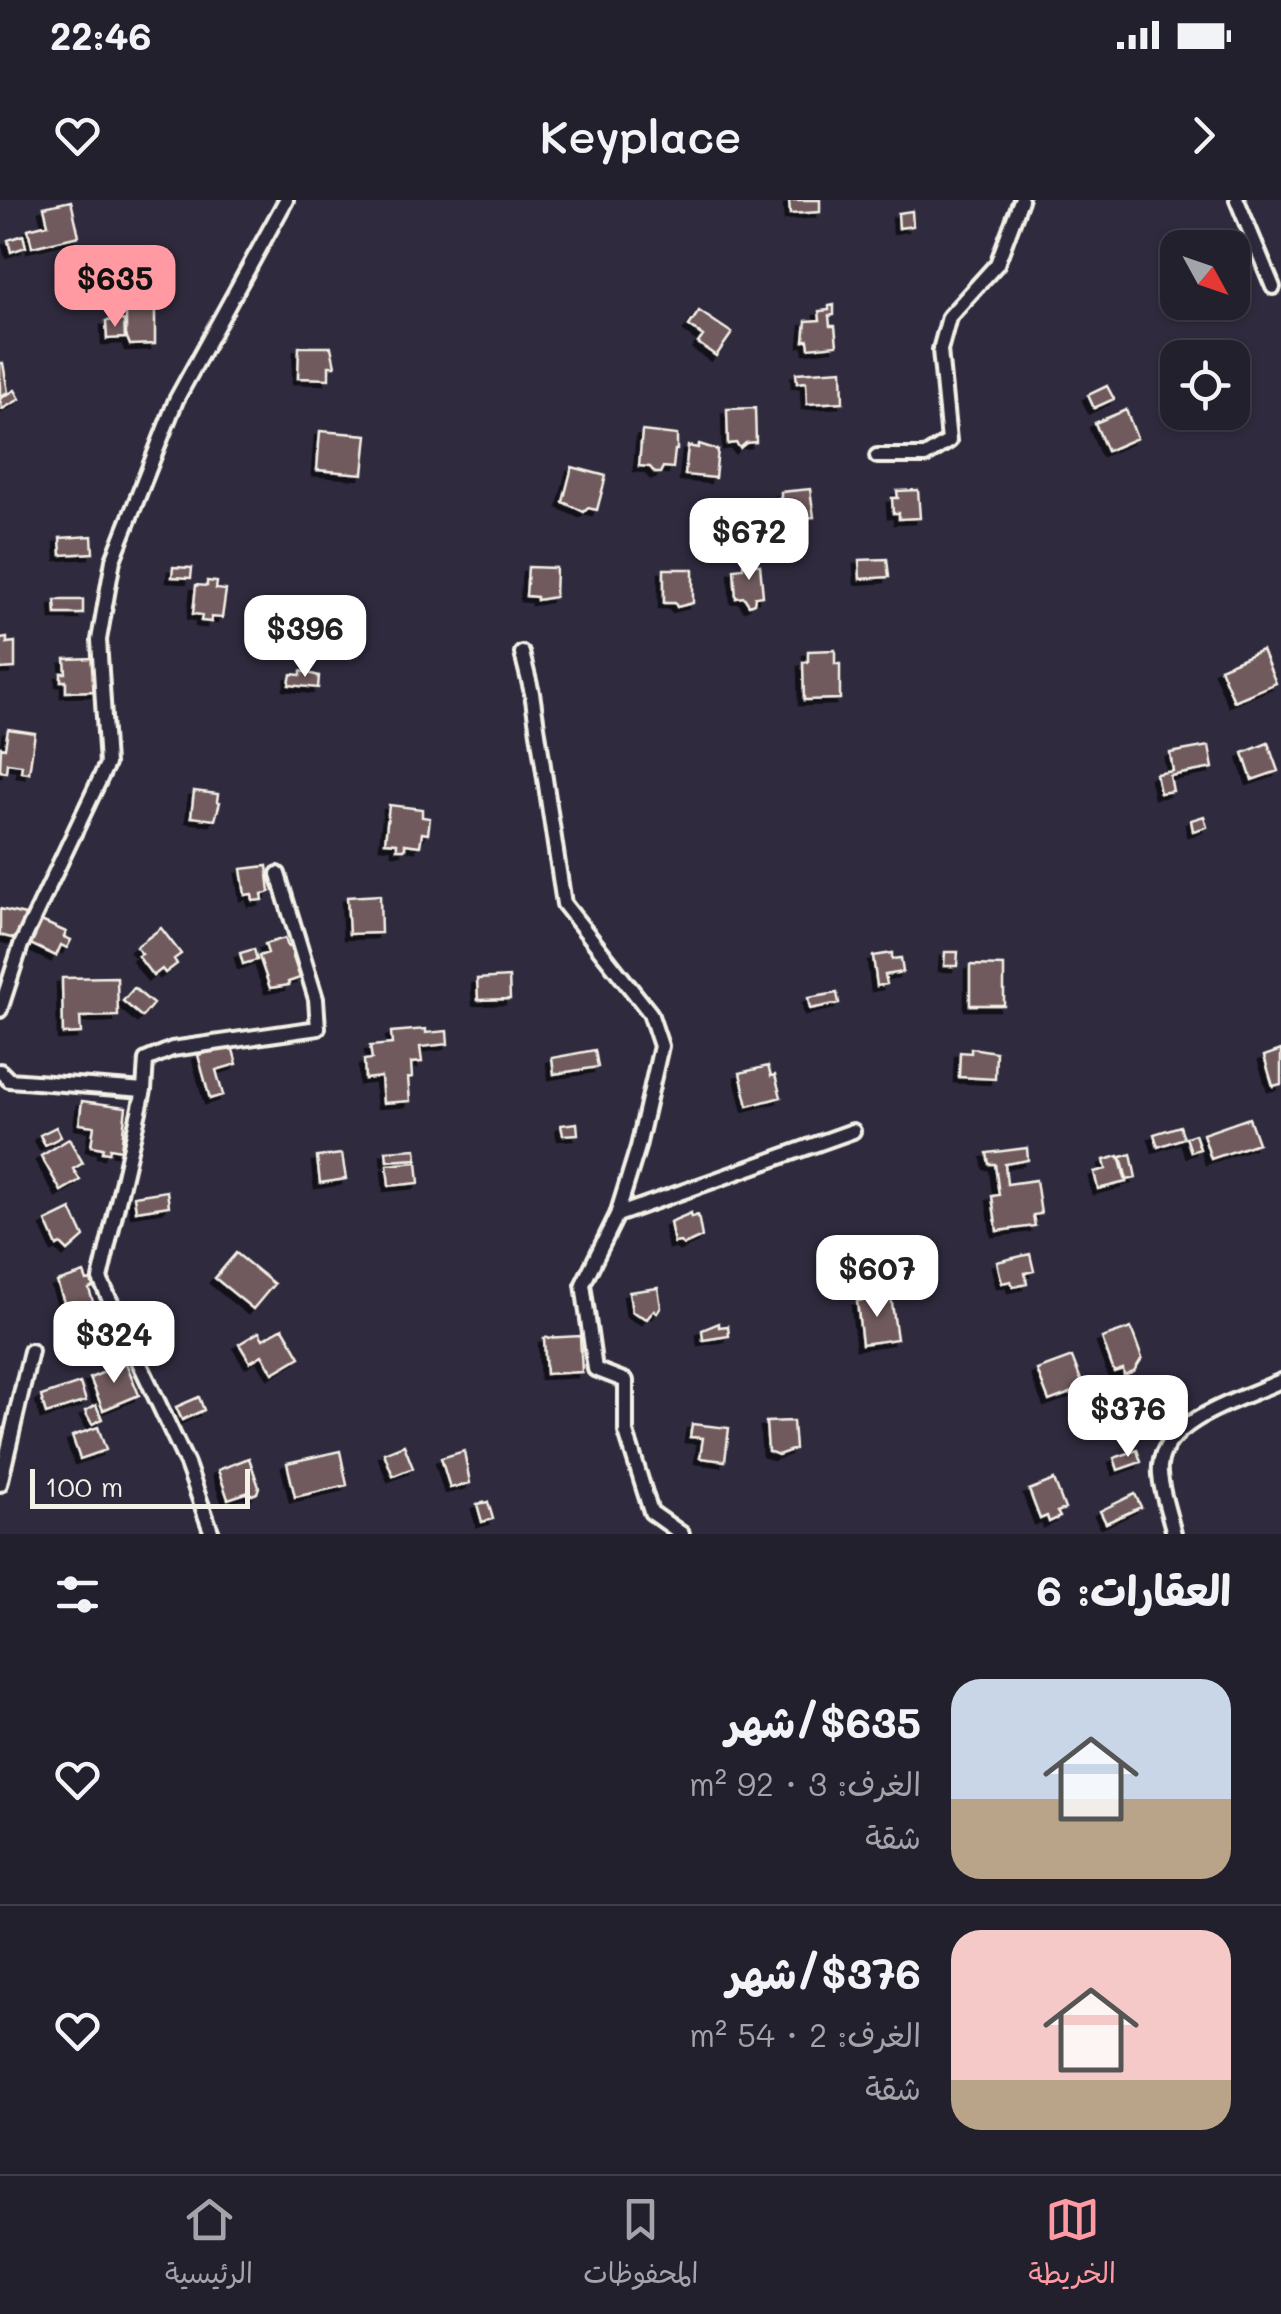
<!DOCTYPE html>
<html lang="ar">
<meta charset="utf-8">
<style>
:root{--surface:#23202e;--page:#2b2836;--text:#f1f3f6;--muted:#a3a3aa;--line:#403e4a;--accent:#ff9aa2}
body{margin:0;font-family:Mali,"Playpen Sans Arabic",sans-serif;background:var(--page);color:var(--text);direction:rtl;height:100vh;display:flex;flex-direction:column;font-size:38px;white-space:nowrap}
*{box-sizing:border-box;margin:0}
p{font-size:32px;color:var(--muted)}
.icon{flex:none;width:55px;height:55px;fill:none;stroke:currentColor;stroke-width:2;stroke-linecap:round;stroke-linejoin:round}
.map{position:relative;height:1334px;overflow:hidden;direction:ltr}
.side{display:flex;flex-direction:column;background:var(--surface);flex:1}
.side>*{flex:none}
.needle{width:65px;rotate:130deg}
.tools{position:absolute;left:1160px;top:30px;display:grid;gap:20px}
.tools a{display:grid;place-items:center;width:90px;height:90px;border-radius:20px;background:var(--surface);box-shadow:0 2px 8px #0004,0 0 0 2px var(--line);font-size:50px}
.scale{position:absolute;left:30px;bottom:25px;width:220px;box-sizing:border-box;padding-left:10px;border:5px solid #f4f1e8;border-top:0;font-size:28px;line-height:35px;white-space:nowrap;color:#f4f1e8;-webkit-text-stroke:8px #2f2a3d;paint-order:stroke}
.price{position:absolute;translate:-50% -85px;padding:0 22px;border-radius:20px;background:#fff;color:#222;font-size:32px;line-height:65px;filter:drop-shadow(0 2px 5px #0008)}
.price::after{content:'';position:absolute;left:50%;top:60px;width:30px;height:22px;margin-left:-15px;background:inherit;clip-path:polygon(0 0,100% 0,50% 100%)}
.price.current{background:var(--accent);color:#111}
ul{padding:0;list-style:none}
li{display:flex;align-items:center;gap:30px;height:250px;padding:0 50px}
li+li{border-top:2px solid var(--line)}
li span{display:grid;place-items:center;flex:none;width:280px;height:200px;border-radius:30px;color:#555}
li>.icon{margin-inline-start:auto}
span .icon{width:120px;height:120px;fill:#fffc;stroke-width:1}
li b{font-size:42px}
h2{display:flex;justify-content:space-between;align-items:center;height:120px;padding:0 50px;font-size:42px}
.status{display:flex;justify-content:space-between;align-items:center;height:70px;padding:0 50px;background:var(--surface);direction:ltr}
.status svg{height:28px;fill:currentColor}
header{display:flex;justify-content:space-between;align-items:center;height:130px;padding:0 50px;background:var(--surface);font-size:45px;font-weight:600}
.tabs{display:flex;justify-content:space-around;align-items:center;height:140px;border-top:2px solid var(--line);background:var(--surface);font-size:28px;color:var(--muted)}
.tabs a{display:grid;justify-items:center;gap:5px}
.tabs .current{color:var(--accent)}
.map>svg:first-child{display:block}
.building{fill:#6f5a5d;stroke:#f4f1e8;stroke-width:2.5;filter:url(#shadow)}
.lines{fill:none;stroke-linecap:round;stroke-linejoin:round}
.street-casing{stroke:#f4f1e8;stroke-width:20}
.street{stroke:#2f2a3d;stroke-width:12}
</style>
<div class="status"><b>22:46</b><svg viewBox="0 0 49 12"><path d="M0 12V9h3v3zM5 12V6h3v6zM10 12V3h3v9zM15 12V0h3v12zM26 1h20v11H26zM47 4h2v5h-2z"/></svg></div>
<header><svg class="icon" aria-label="forward" viewBox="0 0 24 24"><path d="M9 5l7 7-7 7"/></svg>Keyplace<svg class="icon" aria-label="heart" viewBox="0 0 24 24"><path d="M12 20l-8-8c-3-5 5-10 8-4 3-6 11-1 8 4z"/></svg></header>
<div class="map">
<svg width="1281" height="1334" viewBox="0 0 1281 1334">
<defs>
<filter id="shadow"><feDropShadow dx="-5" dy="5" stdDeviation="0" flood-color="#0009"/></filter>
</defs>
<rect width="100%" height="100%" fill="#2f2a3d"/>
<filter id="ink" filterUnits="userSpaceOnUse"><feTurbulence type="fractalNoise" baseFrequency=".01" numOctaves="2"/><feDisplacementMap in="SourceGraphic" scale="20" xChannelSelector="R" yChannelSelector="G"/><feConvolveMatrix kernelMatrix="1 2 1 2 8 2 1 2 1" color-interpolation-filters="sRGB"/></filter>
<g filter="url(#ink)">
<path class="building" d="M789,0H820V12L790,14Z
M71,1L79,36L32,47L28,29L48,24L44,7Z
M912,11L913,26L899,28L898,13Z
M23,35L26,47L11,52L8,40Z
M834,105V115L829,116L830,126H835L837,145L809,148L808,140L804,141L806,121L820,120L819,111L829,110V106Z
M155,107V144L130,145L126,135V108Z
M699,111L732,133L716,156L698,143L703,136L689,126Z
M124,120L125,138L107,139L106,121Z
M299,147H331L335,166H329V179L298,178Z
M0,163H3L8,192L0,196Z
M842,170L843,202L807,204L806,182L797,183L796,173Z
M1107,186L1114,199L1094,208L1088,195Z
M15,190L20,199L2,209L0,199Z
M755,208L756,242L746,243L740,248L736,243L728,244L727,209Z
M1126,210L1137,238L1107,251L1095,223Z
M320,231L367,235L363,274L317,270Z
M642,231L677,235V250H675L673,268L663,267L660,273H655L650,267L639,266Z
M699,244L718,250L715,278L685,275L688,246L698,248Z
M572,267L606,276L597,310L588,308L584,312L563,302Z
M810,289L814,317L781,320L780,313L776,314L774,299L781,298V292Z
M918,290L920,318L899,319V313H893L892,298H898L897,291Z
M92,336L93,353L61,355L60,338Z
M887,359L889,377L860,379L859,360Z
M743,364L760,365L763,396L755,397L754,403L749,405L744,397L736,398L734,369L743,368Z
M173,367L192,368L191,378L172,377Z
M528,367L556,368L555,397L537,400V397L526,396Z
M664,369H693V403L677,407L675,403H664Z
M207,381L217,382L216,389L226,390L222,418L211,417V422L201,421L202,415L193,414L196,385L207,386Z
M55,400H83V414H56Z
M7,438V443L15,442V468L0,469V439Z
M835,450V464H840V499L804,500L803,462H808V451Z
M1262,450L1276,483L1234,501L1220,468Z
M95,458L96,491L66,492V481H61V473H66L65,459Z
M301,471L319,476L318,488L289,485L291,474L301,475Z
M8,529L35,533L29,573L21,572L22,565L7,563L6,572L0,571L1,547L5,548Z
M1268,543L1278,571L1252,580L1243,553Z
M1209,546L1213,568L1170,576L1173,591L1160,593L1156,574L1173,571L1170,553Z
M194,591L218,594L217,601L220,602L215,620L191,617Z
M389,605L422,609V617L430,618L428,634L422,633L420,646L405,644V649H397V643L385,642Z
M1204,616L1207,627L1193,631L1191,620Z
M267,666L270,692L262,694L263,700L253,701L252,694L245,695L241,669Z
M380,695L381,733L349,734L347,697Z
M0,709L25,715L19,740L0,735Z
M39,720L66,732L64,737L71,740L67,748L61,745L56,756L28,743Z
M161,728L181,754L174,759L177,764L165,773L162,769L153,776L138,756L142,754L136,747Z
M285,738L288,747L294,745L297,756L293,757L300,778L288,782L289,785L270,788L259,756L268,753L265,744Z
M254,749L257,760L243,764L240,753Z
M945,752H958L957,766H944Z
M892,753V759L901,758L903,772L885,775L887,784L877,786L873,756Z
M970,765L1004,766V805H970Z
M117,777L118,816L80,817L81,833L63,834L62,778Z
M509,777L510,799L478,800L477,779Z
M134,788L153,804L142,817L123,801Z
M837,793L839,803L810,809L808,798Z
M426,829V833L447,831L448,844L420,847L422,862L411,863L412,877L408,878L410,901L383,903L381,877L365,879L364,860L372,859L370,846L392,844L391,832Z
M232,846L237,864L216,870L223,895L210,899L198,855Z
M971,848L996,852L995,879L959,877L960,852L971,853Z
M595,850L598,867L554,874L552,858Z
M1281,850V884L1273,886L1264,856Z
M768,866L771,876L775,875L781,897L748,906L740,873Z
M82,901L126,907L121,950L110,948L109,953L102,952L103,948L91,946L94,926L79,924Z
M1249,918L1258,943L1211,959L1203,934Z
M577,923L578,934L563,935L561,925Z
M1180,926L1184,938L1158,947L1154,934Z
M56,927L61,937L45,945L40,935Z
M1195,934L1200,949L1191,952L1186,937Z
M69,939L83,963L73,969L80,980L61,991L41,956Z
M1027,948L1028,960L1005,964L1007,984L1036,980L1041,1014L1033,1015L1035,1026L997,1031L992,996L999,995L995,964H989L987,953Z
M416,949L417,959L387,961L386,951Z
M342,954L346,979L320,983L317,957Z
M1131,954L1136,978L1127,980L1121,957Z
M1119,956L1126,982L1098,989L1094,972L1106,969L1104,960Z
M417,962L419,983L389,986L387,965Z
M167,991L169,1006L136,1011L134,996Z
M71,1009L84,1037L68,1051L61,1044L57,1046L46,1021Z
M691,1013V1017L698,1015L702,1037L684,1045L680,1042L674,1043L670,1022Z
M236,1053L274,1084L253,1109L215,1078Z
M1030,1054L1034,1071L1025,1073L1027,1084L1013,1087L1011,1081L1002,1083L997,1062Z
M84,1073L87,1081L91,1080L93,1087L89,1089L94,1105L79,1115L77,1111L68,1114L57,1082Z
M658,1088L661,1107L657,1113L654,1110L647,1119L632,1112L629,1092Z
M891,1096L897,1139L862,1144L857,1101Z
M719,1123V1127L728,1126L729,1136L703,1140L702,1130Z
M283,1128L300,1157L273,1173L262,1155L250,1162L239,1144L259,1132L263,1139Z
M1131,1128L1142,1158L1134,1171L1124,1175L1123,1169L1114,1172L1102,1138Z
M580,1136L582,1172L546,1174L544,1138Z
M1072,1157L1084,1188L1049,1201L1037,1170Z
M126,1163L139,1195L103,1210L90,1178Z
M80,1183L86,1201L46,1214L41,1196Z
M199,1197L204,1210L182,1220L176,1207Z
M96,1205L102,1219L92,1224L85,1211Z
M793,1221L795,1249L778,1255L768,1251L766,1222Z
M692,1224L729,1228L725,1261L700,1258L703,1238L690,1237Z
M98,1227L106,1250L80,1259L72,1236Z
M404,1245L413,1268L393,1276L384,1253Z
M1137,1250L1141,1262L1118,1270L1114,1258Z
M340,1251L347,1285L295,1297L287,1263Z
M464,1251L470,1283L450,1288L441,1258Z
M249,1258L259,1287L257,1293L252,1295L249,1292L228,1299L218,1270Z
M1054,1280L1065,1309L1057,1312L1060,1317L1049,1322L1047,1316L1040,1319L1029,1290Z
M1135,1294L1141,1307L1106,1323L1100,1311Z
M488,1302L493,1319L482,1322L477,1304Z"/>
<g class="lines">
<g class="street-casing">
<path id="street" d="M1237,0L1273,87
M877,256H925L949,241L940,150L949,117L997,64L1021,0
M522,453L532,493L564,704L650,813L661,846L638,947L617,1015
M0,810L21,745L107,564L99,440L113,360L176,200L286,0
M0,871L9,880L144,890
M0,1284L31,1151
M212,1334L187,1264L100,1079L144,890L146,860L172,849L318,828L316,799L278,674
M682,1334L651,1312L626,1232V1181L595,1169L583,1084L617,1015L853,931
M1174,1334C1170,1316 1158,1283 1160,1266C1164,1220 1244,1198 1281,1181"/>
</g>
<use href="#street" class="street"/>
</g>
</g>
</svg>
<div class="tools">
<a><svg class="needle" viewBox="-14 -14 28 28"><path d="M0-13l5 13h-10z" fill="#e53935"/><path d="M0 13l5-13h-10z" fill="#a3a3aa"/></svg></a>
<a><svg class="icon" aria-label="locate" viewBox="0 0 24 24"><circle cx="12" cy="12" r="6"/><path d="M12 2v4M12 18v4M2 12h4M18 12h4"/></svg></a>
</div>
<div class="scale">100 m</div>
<b class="price current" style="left:115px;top:130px">$635</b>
<b class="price" style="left:749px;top:383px">$672</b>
<b class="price" style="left:305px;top:480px">$396</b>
<b class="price" style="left:877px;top:1120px">$607</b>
<b class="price" style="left:114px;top:1186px">$324</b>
<b class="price" style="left:1128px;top:1260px">$376</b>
</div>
<section class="side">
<h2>العقارات: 6<svg class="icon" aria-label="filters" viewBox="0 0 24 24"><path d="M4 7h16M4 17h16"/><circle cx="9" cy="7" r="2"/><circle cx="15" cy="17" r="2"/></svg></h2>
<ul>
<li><span style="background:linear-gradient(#c9d6e8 60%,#b9a48a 0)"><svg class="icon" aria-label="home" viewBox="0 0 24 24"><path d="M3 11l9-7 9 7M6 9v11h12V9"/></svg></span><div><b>$635/شهر</b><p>الغرف: 3 · 92 m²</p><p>شقة</p></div><svg class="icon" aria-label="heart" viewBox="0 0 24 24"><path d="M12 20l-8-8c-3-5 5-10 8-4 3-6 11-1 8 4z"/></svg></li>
<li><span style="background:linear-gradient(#f6c9c9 75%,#b9a48a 0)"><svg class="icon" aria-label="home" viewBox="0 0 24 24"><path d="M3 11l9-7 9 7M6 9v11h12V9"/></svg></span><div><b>$376/شهر</b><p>الغرف: 2 · 54 m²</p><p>شقة</p></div><svg class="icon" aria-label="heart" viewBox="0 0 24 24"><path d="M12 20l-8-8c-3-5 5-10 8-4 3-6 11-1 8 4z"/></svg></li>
</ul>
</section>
<nav class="tabs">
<a class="current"><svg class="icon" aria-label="map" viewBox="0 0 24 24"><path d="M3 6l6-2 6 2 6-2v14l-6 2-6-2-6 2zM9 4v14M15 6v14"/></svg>الخريطة</a>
<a><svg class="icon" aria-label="saved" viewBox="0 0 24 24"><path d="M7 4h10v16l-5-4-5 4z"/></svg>المحفوظات</a>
<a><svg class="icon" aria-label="home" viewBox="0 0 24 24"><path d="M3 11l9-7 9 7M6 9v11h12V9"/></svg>الرئيسية</a>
</nav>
